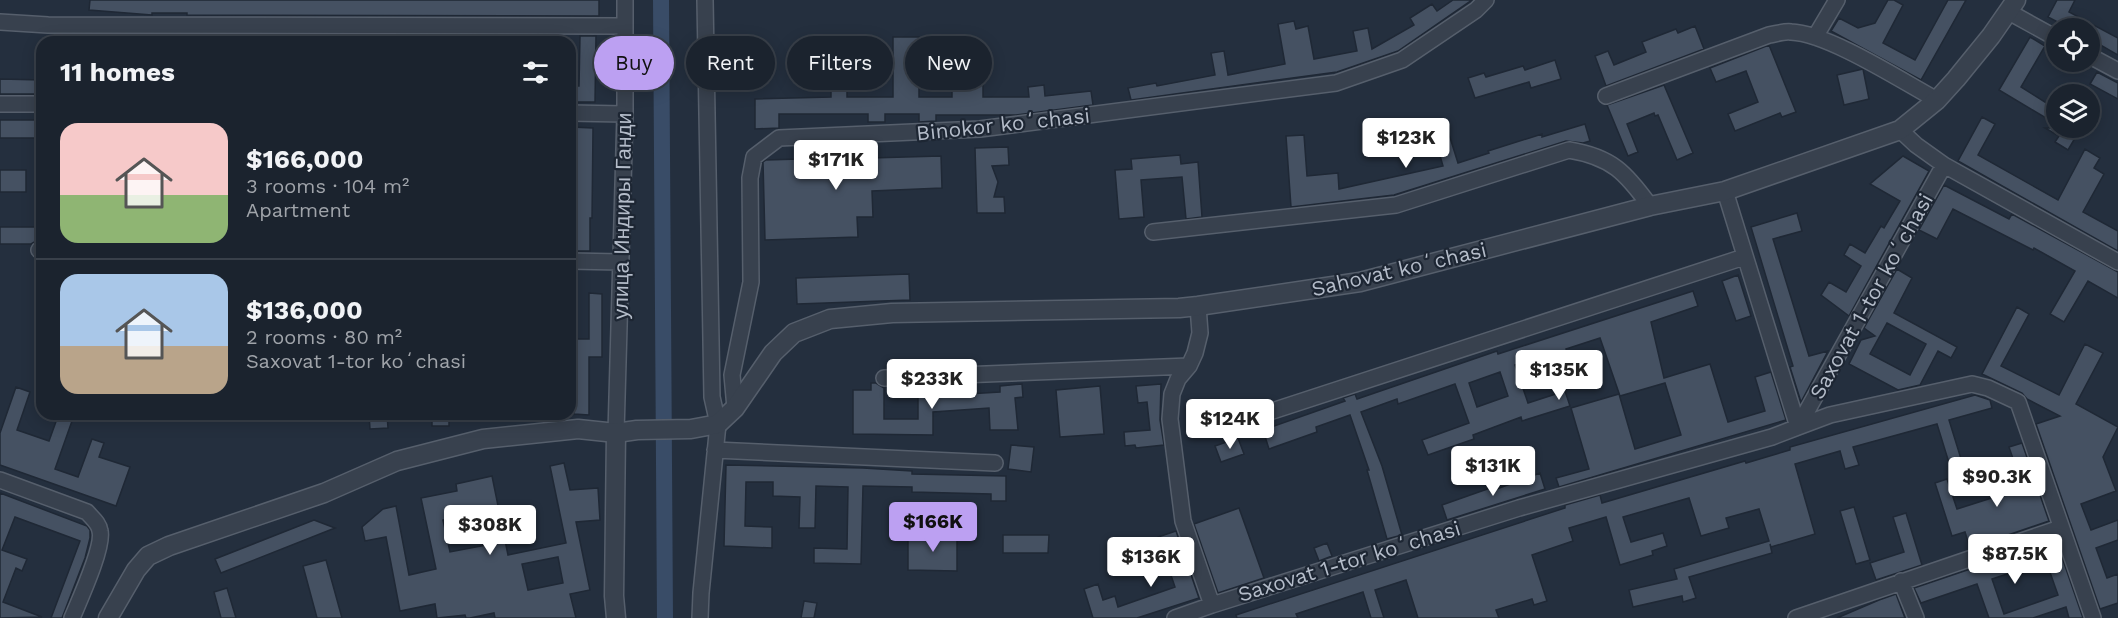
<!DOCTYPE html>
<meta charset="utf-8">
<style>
:root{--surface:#1b232e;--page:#282f3a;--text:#f1f3f6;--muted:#a0a4aa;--line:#39404a;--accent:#bca0f2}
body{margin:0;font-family:"Work Sans",sans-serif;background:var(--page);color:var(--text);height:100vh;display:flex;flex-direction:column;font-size:22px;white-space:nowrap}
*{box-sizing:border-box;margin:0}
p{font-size:20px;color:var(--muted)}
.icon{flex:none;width:33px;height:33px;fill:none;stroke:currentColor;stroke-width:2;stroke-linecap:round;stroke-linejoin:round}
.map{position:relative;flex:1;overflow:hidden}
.sheet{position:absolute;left:36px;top:36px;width:540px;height:384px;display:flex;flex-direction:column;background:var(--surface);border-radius:18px;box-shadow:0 3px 15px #0003,0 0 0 2px var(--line)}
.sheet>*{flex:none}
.top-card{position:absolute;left:594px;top:36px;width:570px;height:54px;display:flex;gap:12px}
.controls{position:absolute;left:2046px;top:18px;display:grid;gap:12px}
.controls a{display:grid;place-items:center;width:54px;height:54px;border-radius:50%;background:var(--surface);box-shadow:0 3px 15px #0003,0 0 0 2px var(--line);font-size:30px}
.price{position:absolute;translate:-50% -51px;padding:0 14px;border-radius:6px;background:#fff;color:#222;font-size:20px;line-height:39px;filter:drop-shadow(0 2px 3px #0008)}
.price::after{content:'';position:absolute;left:50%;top:36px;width:18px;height:14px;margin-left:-9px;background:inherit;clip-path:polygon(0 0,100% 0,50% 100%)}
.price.on{background:var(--accent);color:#111}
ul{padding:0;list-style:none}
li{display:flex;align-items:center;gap:18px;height:150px;padding:0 24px}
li+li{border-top:2px solid var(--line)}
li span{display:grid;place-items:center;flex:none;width:168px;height:120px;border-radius:18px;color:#555}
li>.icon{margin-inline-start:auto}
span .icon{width:72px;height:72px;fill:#fffc;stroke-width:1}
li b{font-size:26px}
h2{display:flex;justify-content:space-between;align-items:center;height:72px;padding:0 24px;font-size:26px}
.chip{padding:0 21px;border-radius:27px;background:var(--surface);box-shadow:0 3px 15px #0003,0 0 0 2px var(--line);font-size:21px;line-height:54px}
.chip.on{background:var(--accent);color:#111}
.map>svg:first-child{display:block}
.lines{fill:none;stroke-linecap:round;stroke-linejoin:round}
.canal{stroke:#394c67;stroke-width:16}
.building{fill:#455162;stroke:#1f2835;stroke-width:1.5;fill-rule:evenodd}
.minor-casing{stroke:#565f6c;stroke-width:18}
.tertiary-casing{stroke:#565f6c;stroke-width:21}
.minor{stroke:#38414e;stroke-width:15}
.tertiary{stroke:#38414e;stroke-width:18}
.labels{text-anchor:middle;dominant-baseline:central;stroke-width:4.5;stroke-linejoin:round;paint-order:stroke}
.street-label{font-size:21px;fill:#b4bcc9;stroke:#1d2633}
</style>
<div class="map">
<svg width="2118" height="618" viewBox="0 0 2118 618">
<rect width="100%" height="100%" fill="#242f3e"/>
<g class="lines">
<path class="canal" d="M661,0L665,618"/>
</g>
<path class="building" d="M90,0H599V16L187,15V13H152V15L89,10Z
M1453,0H1472L1398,51L1337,72L1131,100L1128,88L1156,83L1157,86L1215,75L1211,53L1224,51L1228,75L1285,64L1278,24L1294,21L1296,29L1308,26L1314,59L1357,51L1353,31L1368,28L1372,49L1414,25L1410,18L1432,4L1437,11Z
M1888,0H1894L1903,5L1883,43L1915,60L1948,0H1966L1921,80L1831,31L1839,18L1858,28L1875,23Z
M2057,0H2075L2069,12L2118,38V55L2090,39V28H2069L2048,17Z
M1695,26L1704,49L1606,86L1595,56L1608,51L1614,65L1646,52L1642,42L1676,29L1678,33Z
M187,35L549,36V42H187Z
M580,36H596L595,102H570V86H579Z
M893,37H919V97H952V74H969V70H983V97H1029L1028,87L1044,85L1045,96L1091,91L1093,105L1016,115H936V121L919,122V114H885V122H868V114H779V128L755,129V99L831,97V58H847V97H893Z
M2030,37L2045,46L2021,87L2056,109V124L1999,90Z
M1769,45L1796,112L1782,117L1780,113L1735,131L1728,114L1758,102L1746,71L1716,82L1710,68Z
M1555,60L1561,79L1531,88L1529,82L1475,98L1468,78L1484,73L1486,77L1523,66L1525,70Z
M1863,69L1869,99L1844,105L1837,75Z
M2097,72L2118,83V99L2090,84Z
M0,79L42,80V94H0Z
M1664,85L1693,153L1677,160L1658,115L1655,116L1654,113L1627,124L1638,152L1628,156L1607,105Z
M1982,117L1995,124L1978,155L2058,200L2085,149L2100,158L2094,168L2104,174L2083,212L2118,231V251L1958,161Z
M0,120H42V138H0Z
M1585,124L1590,141L1583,143L1566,141L1394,195L1291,207L1286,136L1304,135L1307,176L1338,173L1339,189L1443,166L1433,132L1447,128L1458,163L1489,153L1488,151L1542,134V137Z
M571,127L593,128L592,218H590V251H570V234L574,235V192H570Z
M2045,128H2081L2068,150L2055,142L2059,136Z
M1008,147L1009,165L992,166L998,182L994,197H1004L1005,213H977L975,148Z
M871,150V158L941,156L942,188L872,191L873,217H857L858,237L765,240L763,162L766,160L799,159V154H817L818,158L854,157V151Z
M1180,155L1181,164L1198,162L1202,217L1186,219L1182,177L1141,180L1144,217L1119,219L1115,170L1132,169L1131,159Z
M1903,156L1929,171L1849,316L1821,295L1829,282L1846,292L1861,266L1844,255L1850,244L1865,253L1881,226L1884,228L1900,201L1870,184Z
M0,170H26V192H0Z
M1944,185L2009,219L2012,214L2118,272V298L2088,281L2064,322L2050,314L2075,271L2034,248L2033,250L1953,209L1937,239L1919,230Z
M1797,213L1802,231L1773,239L1809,356L1828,351L1801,402L1790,367L1793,366L1751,227Z
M0,227H42V241H36L31,244H0Z
M1897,269L1912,278L1894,313L1957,347L1951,358L1938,351L1920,385L1898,390L1849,364L1861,340L1875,336L1864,328ZM1887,323L1926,344L1910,375L1870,354Z
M909,274L910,300L797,304L796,278Z
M1738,275L1751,316L1736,321L1722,281Z
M1693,291L1698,306L1651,322L1664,378L1710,364L1728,422L1765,411L1755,377L1771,372L1786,420L1559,487L1556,478L1589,469L1571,408L1619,394L1635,449L1681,435L1665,383L1620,396L1600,338L1566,349L1569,357L1554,362L1551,353L1515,365L1528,403L1565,391L1570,406L1522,421L1521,417L1473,435L1474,439L1428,455L1422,440L1469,423L1455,384L1398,404L1397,399L1361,412L1382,466L1402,535L1387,539L1367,470H1369L1350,415L1316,427L1317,432L1269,449L1263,430L1345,401L1343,398L1355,394L1357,399L1497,351L1498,354ZM1500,372L1508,396L1477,407L1469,383Z
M589,293L602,294V357H589V415L574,414V366H570V339H589Z
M2017,307L2029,314L2001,366L2059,395L2085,344L2103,353L2076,404L2118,427L2103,457L2116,491L2081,504L2091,530L2118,520V540L2096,548L2107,578L2118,574V603L2100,609L2036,424L2060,416L2027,399L2022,393L1982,374Z
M871,383H876L884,388V419H918V386H933V396L1000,392V386L1022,384L1023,397L1015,398L1018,430H990L989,408L933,412V435L853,434V390H871Z
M1161,384L1160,420L1164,445L1136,448L1135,445L1125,446L1124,432L1150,430L1147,402L1138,403L1136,386Z
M1100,386L1104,434L1060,437L1056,390Z
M16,387L30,392L17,430L49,441L58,416L72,421L55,469L78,477L92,439L104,443L99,457L130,467L116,506L0,465V433Z
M1975,395L1990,400L1992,408L1949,420L1962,462L1950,466L1937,424L1853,447L1859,465L1845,469L1840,451L1795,464L1815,534L1771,547L1770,544L1772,553L1689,577L1696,598L1683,602L1682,596L1633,607L1629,590L1677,579L1674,569L1769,541L1759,509L1726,518L1729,528L1701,536L1689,498L1623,517L1631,542L1663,533L1667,546L1652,551L1653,555L1620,565L1606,517L1569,528L1573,541L1532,555L1547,601L1534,605L1532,599L1496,610L1499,618H1418L1406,580L1375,590L1384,618H1371L1363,592L1296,614L1298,618H1237L1236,615L1565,508V505L1600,495L1602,503L1745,461L1746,463L1790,450V447Z
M369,414H387L388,428L370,429Z
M432,414H449V426H432Z
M1238,438L1244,454L1221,462L1215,446Z
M2022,443L2049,521L1970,548L1965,532L1952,536L1935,483L1947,479L1957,509L2023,488L2009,447Z
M1011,445L1034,447L1031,472L1008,469Z
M564,463L570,490L598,488L600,520L576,522L590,590L570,594L576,618H495L494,613L470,618H466L465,615L437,618L435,604L400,611L386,537L365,541L362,527L383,509L396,506L409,575L436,569L421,498L457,491L456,484L492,476L508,555L566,543L550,466ZM486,511L492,544L450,552L443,520ZM558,557L563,583L528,590L522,564Z
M726,465L863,468L912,471V474L1006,476V501H991V494L912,492V487L863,486L861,564L814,563V548L847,549L848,487L816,486L815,528H799L800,497L773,496V482H746L745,526L772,527V548L724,546Z
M1540,473L1545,489L1447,520L1442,505L1493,487L1494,490Z
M0,493L87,526L90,530V538L85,558L62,618H51L80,541L15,517L2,550L27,559L22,571L16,568L3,602L42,617L0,618Z
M1854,507L1870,560L1856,564L1840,511Z
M1239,508L1264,578L1218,593L1194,524Z
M1906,513L1922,565L1876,580L1870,563L1904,552L1893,517Z
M314,520L335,528L221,573L215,559Z
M1176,531L1199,598L1137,618H1093L1084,589L1098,584L1103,600L1115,596L1118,607L1175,587L1158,537Z
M908,535L957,536V571L908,570Z
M1003,535H1049L1048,553H1003Z
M2056,540L2083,618H2069L2066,607L2033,618H1989L1977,584L1921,603L1914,588ZM2046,561L2058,595L2004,614L1992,579Z
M1327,543L1332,556L1319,561L1314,548Z
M326,560L342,618H317L303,566Z
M227,588L236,618H221L214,592Z
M1896,594L1905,618H1837L1879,600Z
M804,601L817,603L814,618H801Z"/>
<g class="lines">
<g class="minor-casing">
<path id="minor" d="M2009,12L2056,38
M0,22L48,25L625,26
M1815,37L1837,0
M2090,56L2118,71
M1606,96L1769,35C1776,34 1784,31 1791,32C1828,33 1902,81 1937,100
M0,104H42
M570,113L625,114
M1900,130L1916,145L1944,165L2118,262
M1153,232L1396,205L1569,150C1612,157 1626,173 1650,206
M39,250L42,251
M570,261L621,262
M1198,306L1200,333L1195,353L1189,366L1178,379L1172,394L1170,419L1183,521L1212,605
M884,378L1189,366
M735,408L732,375L751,282L750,178L754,157L779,138L980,129L1336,83L1402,60L1476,10L1486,0
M1260,415L1744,257
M1798,427L1830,415L1972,384L1988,388L2018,402L2093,618
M1798,427L1944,165
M616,433L625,114V0
M715,450L995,463
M0,480L87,512C92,518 99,523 100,531C104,547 79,601 72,618
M1901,581L1916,618
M700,618L701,593L718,424L712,397L705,0
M1175,618L1212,605L1519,508L1772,437L1798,427L1725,191
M1796,618L2060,528"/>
</g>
<g class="tertiary-casing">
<path id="tertiary" d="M108,618L136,570L148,556L169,546L324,493L397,461L483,439L578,429L616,433L637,430L691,429L718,424L735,408L773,353L794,333L830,319L892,313L1179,308L1198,306L1360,282L1650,206L1725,191L1900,130L1937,100L1956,79L1991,36L2016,0
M616,618L614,596L616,433"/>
</g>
<use href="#minor" class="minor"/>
<use href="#tertiary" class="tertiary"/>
</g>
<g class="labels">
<g class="street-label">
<text transform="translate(1003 124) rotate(-6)">Binokor koʻchasi</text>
<text transform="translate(622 216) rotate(-89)">улица Индиры Ганди</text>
<text transform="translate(1399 269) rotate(-13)">Sahovat koʻchasi</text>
<text transform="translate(1871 296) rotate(-61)">Saxovat 1-tor koʻchasi</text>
<text transform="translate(1349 561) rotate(-17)">Saxovat 1-tor koʻchasi</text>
</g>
</g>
</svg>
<div class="controls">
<a><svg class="icon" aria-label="locate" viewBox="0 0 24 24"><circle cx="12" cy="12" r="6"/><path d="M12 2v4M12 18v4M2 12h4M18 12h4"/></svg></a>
<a><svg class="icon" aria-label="layers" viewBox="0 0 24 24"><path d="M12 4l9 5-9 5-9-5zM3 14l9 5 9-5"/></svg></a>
</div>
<b class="price" style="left:1406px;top:169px">$123K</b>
<b class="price" style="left:836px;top:191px">$171K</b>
<b class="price" style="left:1559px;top:401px">$135K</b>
<b class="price" style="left:932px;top:410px">$233K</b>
<b class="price" style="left:1230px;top:450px">$124K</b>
<b class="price" style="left:1493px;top:497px">$131K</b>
<b class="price" style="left:1997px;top:508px">$90.3K</b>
<b class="price on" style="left:933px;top:553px">$166K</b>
<b class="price" style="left:490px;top:556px">$308K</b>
<b class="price" style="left:2015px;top:585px">$87.5K</b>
<b class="price" style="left:1151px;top:588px">$136K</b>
<div class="top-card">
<a class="chip on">Buy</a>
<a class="chip">Rent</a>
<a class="chip">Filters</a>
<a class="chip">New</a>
</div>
<section class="sheet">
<h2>11 homes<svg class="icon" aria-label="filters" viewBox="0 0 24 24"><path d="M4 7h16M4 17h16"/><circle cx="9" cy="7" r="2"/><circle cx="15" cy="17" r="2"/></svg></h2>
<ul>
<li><span style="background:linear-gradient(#f6c9c9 60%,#8fb573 0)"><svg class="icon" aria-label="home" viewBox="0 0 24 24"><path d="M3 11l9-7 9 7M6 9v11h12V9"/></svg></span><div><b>$166,000</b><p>3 rooms · 104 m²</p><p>Apartment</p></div></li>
<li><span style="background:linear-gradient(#a9c7e8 60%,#b9a48a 0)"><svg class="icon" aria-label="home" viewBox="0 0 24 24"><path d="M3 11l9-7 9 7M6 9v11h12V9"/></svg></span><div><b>$136,000</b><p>2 rooms · 80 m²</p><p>Saxovat 1-tor koʻchasi</p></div></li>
</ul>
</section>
</div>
